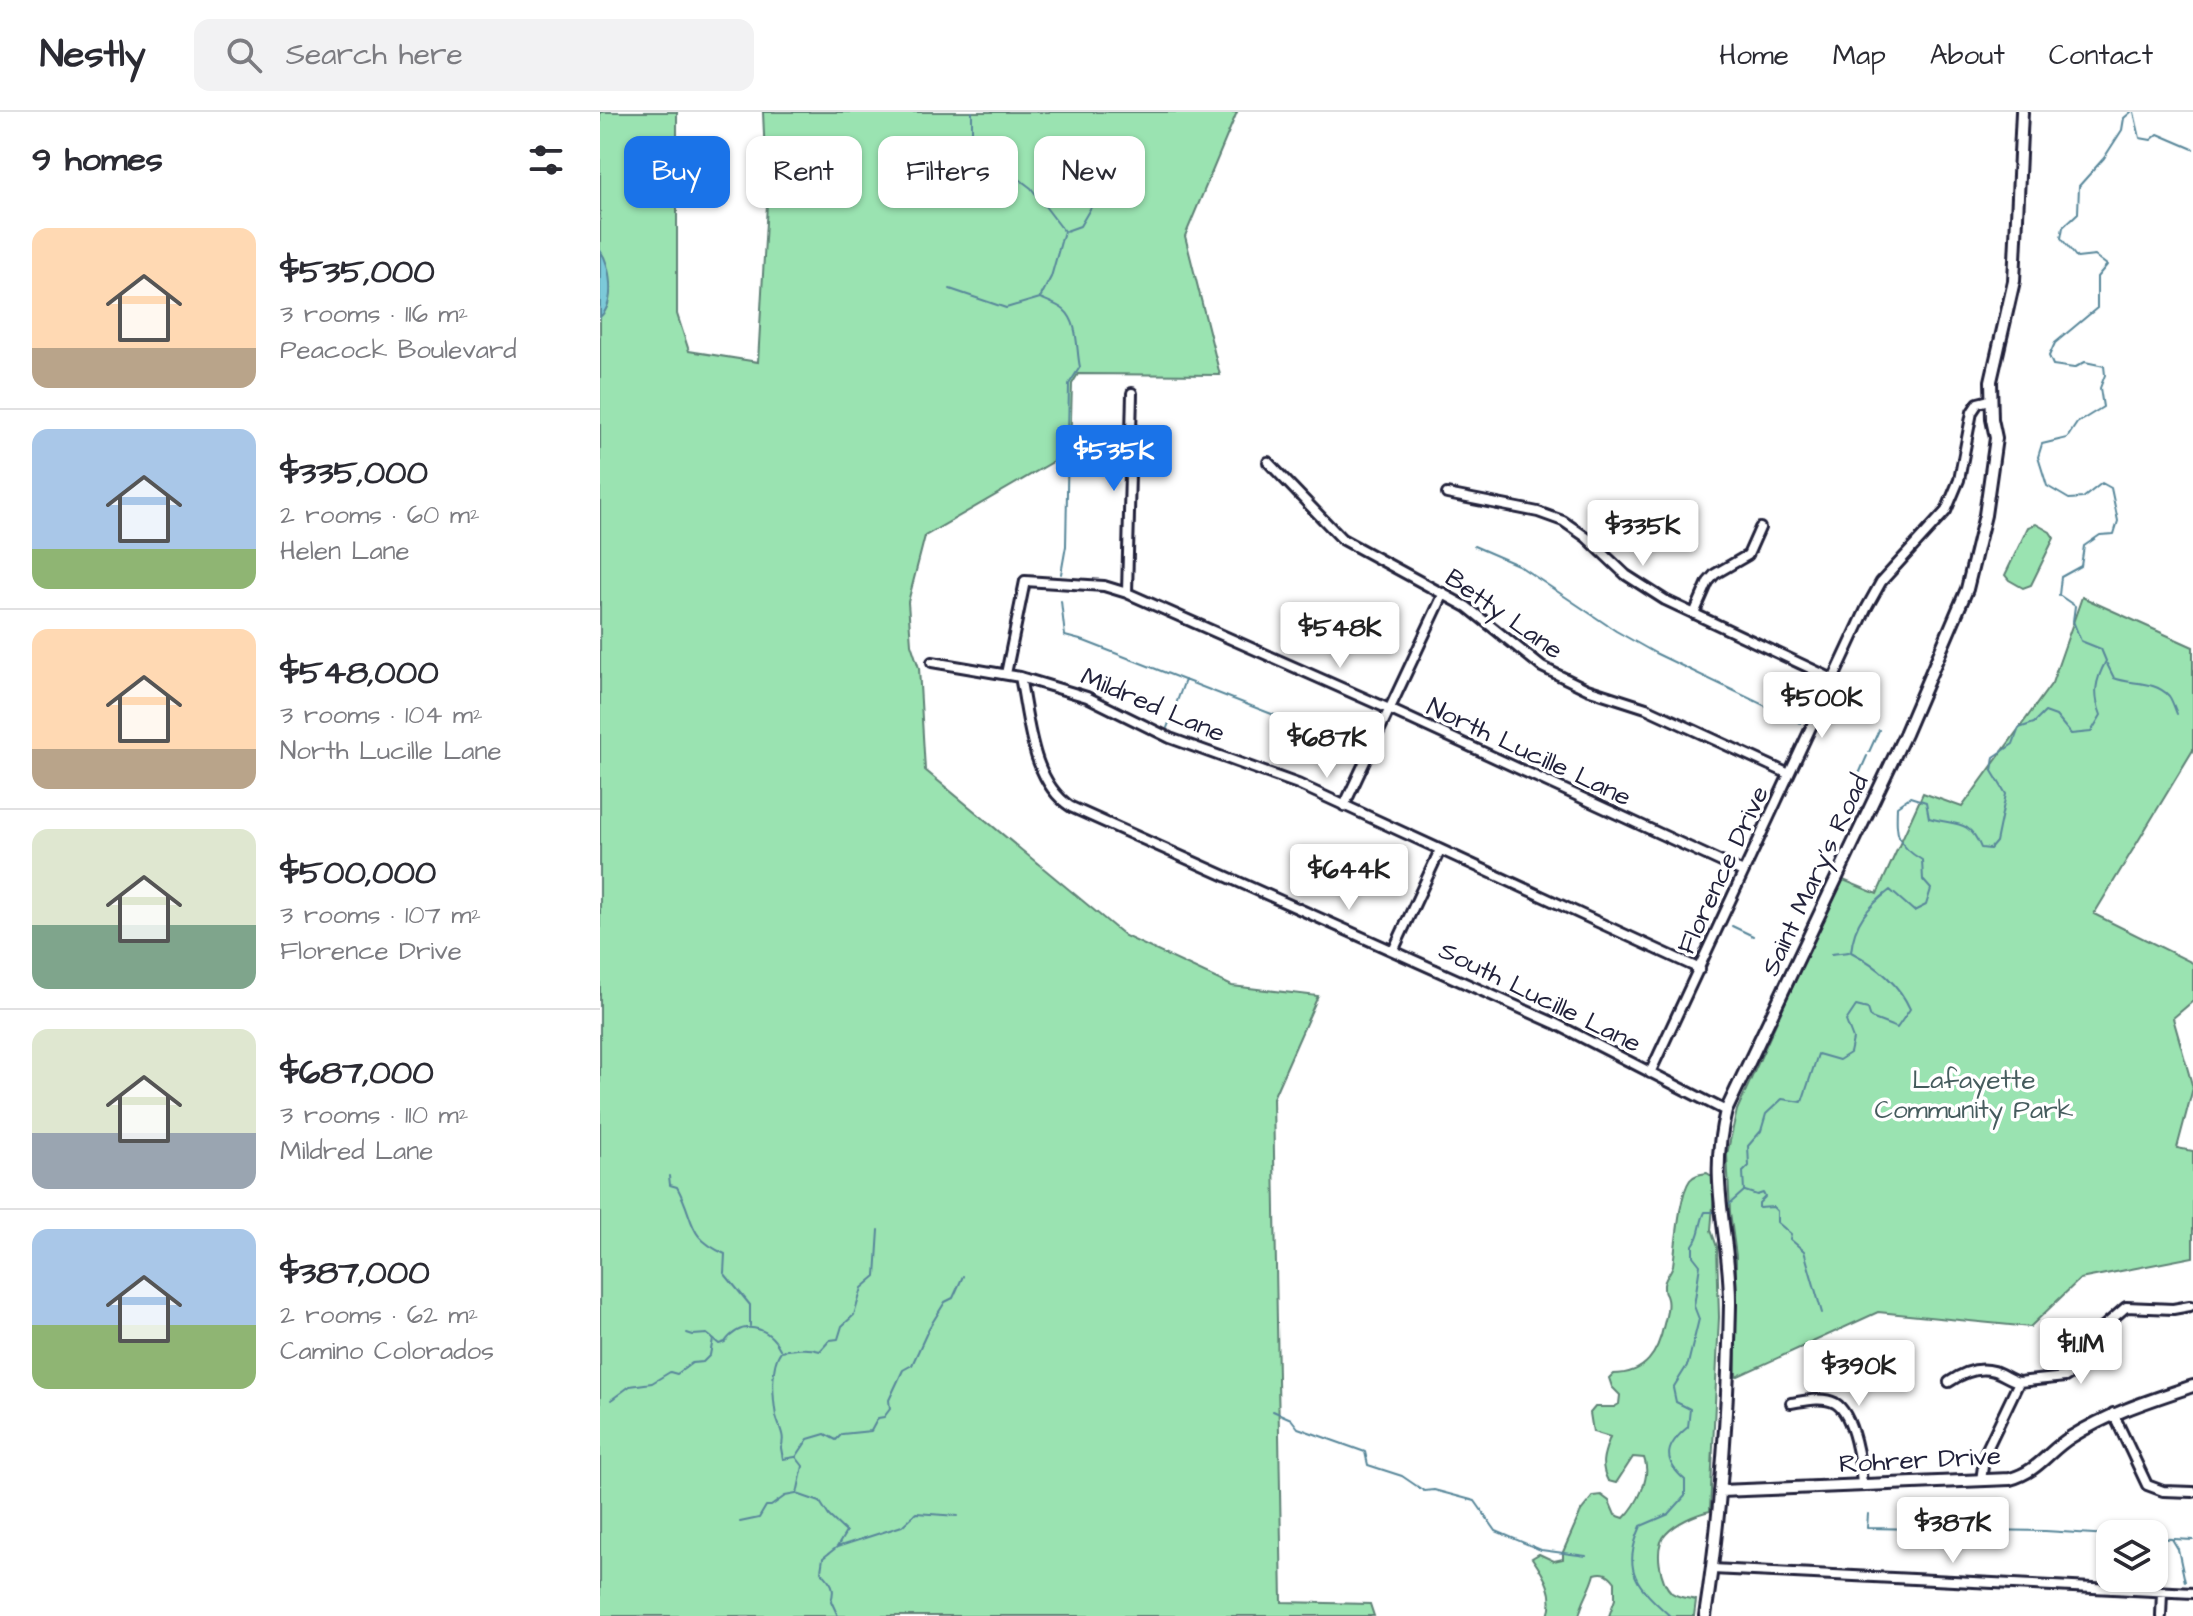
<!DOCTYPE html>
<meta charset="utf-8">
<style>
:root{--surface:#fff;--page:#f2f2f3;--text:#2b2b33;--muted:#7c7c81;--line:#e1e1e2;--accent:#1a73e8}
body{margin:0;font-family:"Architects Daughter",sans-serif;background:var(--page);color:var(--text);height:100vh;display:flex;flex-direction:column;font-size:30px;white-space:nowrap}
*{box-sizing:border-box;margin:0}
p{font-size:26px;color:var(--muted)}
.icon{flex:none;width:44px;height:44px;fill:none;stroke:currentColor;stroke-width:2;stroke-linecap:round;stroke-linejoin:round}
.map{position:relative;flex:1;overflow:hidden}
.drawer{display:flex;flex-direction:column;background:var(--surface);width:600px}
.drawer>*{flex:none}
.guide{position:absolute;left:24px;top:24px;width:760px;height:72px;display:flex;gap:16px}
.fabs{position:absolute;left:1496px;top:1408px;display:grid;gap:16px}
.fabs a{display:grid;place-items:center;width:72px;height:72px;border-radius:16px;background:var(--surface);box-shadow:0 2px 6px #0004;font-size:40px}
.price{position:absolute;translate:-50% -68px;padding:0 18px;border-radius:8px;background:#fff;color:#222;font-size:26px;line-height:52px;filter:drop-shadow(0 2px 4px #0008)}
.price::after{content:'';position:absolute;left:50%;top:48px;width:24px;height:18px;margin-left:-12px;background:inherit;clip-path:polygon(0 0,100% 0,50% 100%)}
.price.active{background:var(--accent);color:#fff}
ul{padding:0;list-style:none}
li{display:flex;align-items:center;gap:24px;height:200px;padding:0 32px}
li+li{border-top:2px solid var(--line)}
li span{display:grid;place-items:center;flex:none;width:224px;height:160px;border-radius:16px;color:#555}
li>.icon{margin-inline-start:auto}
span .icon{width:96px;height:96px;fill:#fffc;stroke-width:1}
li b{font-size:34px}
h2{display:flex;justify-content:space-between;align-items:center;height:96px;padding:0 32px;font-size:34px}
.pill{padding:0 28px;border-radius:16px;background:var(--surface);box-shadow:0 2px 6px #0004;font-size:28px;line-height:72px}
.pill.active{background:var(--accent);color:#fff}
header{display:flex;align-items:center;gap:48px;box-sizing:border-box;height:112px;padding:0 40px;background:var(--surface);border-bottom:2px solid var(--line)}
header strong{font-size:38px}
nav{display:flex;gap:44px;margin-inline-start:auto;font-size:28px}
.search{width:560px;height:72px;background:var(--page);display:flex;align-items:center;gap:20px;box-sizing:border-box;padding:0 28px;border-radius:16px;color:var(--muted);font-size:30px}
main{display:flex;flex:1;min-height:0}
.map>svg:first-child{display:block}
.green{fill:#9ae3b1;stroke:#5e8276;stroke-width:2}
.water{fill:#7ccad9;stroke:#58879a;stroke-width:2}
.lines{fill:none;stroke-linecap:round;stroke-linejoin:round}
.stream{stroke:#58879a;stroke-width:2}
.minor-casing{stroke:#22223b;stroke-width:14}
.tertiary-casing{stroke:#22223b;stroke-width:16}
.minor{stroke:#fff;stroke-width:8}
.tertiary{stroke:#fff;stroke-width:10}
.labels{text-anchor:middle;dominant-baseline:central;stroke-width:7;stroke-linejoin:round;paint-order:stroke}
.street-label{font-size:26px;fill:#22223b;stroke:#fff}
.park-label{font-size:26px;fill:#465c5e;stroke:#fff}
</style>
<header>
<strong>Nestly</strong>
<div class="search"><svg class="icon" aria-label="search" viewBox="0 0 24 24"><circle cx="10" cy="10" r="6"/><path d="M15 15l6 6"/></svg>Search here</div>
<nav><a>Home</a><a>Map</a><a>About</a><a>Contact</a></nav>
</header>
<main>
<section class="drawer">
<h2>9 homes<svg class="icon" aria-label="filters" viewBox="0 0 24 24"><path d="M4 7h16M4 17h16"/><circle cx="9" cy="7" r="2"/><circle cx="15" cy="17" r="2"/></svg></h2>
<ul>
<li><span style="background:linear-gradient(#ffd9b3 75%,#b9a48a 0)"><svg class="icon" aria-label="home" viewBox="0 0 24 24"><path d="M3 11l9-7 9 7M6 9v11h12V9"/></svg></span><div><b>$535,000</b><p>3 rooms · 116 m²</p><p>Peacock Boulevard</p></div></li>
<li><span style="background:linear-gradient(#a9c7e8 75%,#8fb573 0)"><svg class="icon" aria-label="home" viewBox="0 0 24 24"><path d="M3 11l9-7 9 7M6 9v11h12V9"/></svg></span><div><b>$335,000</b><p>2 rooms · 60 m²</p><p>Helen Lane</p></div></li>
<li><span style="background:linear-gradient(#ffd9b3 75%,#b9a48a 0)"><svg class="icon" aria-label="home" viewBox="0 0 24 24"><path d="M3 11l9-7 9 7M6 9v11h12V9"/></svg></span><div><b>$548,000</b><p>3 rooms · 104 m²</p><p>North Lucille Lane</p></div></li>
<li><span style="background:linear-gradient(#dfe7d0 60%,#7fa58c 0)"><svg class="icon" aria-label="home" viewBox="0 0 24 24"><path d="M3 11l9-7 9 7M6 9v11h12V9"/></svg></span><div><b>$500,000</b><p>3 rooms · 107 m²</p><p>Florence Drive</p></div></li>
<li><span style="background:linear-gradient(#dfe7d0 65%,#9aa5b1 0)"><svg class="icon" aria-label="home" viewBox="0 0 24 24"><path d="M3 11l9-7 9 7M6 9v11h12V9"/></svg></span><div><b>$687,000</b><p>3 rooms · 110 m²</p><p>Mildred Lane</p></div></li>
<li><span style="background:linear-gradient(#a9c7e8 60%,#8fb573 0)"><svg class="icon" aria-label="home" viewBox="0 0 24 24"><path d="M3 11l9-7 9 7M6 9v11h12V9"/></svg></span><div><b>$387,000</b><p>2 rooms · 62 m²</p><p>Camino Colorados</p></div></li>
</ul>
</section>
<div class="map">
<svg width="1593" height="1504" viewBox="0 0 1593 1504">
<rect width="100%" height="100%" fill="#fff"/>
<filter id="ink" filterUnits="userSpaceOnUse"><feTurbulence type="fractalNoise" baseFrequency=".0125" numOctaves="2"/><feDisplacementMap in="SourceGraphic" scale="16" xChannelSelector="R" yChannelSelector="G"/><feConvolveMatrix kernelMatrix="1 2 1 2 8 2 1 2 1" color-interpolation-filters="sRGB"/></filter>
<g filter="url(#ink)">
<path class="green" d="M0,0H77V202L89,239L158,250L167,92L163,0H637L585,124L620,263L478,262L472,272L470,340L325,424L308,490L311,532L319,556L325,658L525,824L632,874L718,884L673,986L682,1490L770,1492L774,1504H0Z
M1436,412L1450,420L1454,426L1431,473L1423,476L1409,468L1405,463L1428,415Z
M1482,485L1593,535V638L1494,802L1593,851V889L1573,906L1593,976L1577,1036L1593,1039V1145L1480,1167L1430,1215L1278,1200L1136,1265V1144L1130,1100L1127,1042L1137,998L1241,767L1277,782L1323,681L1362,695L1452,571Z
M1107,1061L1113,1065L1115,1070L1111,1118L1117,1135L1119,1205L1110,1399C1096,1402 1076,1411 1066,1422C1053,1435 1060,1470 1072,1481C1079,1486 1088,1486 1096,1488L1094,1504H1009L1015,1487V1470C1009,1462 1004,1459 995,1462C991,1478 982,1489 979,1504H948C956,1482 944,1463 932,1446L939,1442L954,1449L963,1447V1440L981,1399L993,1384L1001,1383L1009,1389L1015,1403L1024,1406C1037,1393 1052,1365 1044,1346L1033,1345L1016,1371L1008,1369C999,1352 1004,1342 1010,1325L993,1320L990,1301L995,1295H1014L1019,1292L1020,1283L1012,1275L1009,1266L1013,1262C1046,1262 1058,1241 1064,1212C1066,1204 1069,1195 1067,1187C1065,1178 1064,1185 1064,1175C1063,1167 1071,1161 1073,1153C1076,1133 1079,1083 1090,1068C1094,1063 1100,1062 1107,1061Z"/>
<path class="water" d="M0,138C11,154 16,191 0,205Z"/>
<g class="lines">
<path class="stream" d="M372,0V31
M1534,0L1540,26L1551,28L1558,22L1593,37
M339,37L372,31L431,76L464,119L451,165L441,184
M466,119L480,114L508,66
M350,177L406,196L440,186C447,189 458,193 464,198C479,211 476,238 480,255L469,272L466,434L461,462
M874,434L918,453L1016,519L1055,541L1201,611
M461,489L465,524L484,529L687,608L723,625
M1507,552L1514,566C1531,573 1554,568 1569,584C1572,588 1575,597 1577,602
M567,616L585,568
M1269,640L1279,618
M1259,662L1267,644
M1132,814L1153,824
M1231,842L1249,840
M69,1064L70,1073L77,1075C96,1109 85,1124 125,1142L124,1161L150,1193V1214
M1145,1079L1157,1083L1163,1081L1165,1085L1159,1091V1096L1173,1095L1177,1099V1110L1191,1122L1190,1127L1204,1139L1222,1201
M1126,1095L1144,1079L1143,1060L1149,1054L1148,1034L1161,1019L1166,1002L1182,987L1202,990L1218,942L1239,948L1250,941L1253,927L1246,909L1256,894L1268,897L1271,906L1297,916L1310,897C1298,870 1276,853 1251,840C1254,810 1268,795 1290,778L1314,799L1326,793L1331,777L1323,768L1322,748C1296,733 1296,723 1297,694L1310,685L1326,690L1329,706C1355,714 1369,706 1381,736L1390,737L1396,730L1406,682L1392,659L1394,645L1413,632L1419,616L1434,611L1445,600L1456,604L1471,622L1491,620L1501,603C1493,582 1495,569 1506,549L1501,537L1481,529L1473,509L1475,494L1459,483L1461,465L1481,454L1484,434L1500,423L1514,422L1518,409L1511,376L1502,371L1483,386L1469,387L1447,374L1438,345L1442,332L1467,326L1477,311L1503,295L1500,276L1505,263L1504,254L1485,250L1474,256L1453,253L1449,244L1455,231L1497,196V165L1507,153L1495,144L1477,146L1461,126L1463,115L1478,101L1479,74L1504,46L1522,18L1524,6L1531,0
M87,1221L93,1223L107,1222L112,1226
M11,1288L30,1274L52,1271L70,1260L77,1262L92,1251L103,1250L110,1243L113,1227L119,1232L125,1230C142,1207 168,1214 180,1237
M673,1299L691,1307L698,1316L765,1340L768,1353L802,1364L824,1379L834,1378L875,1389L896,1419L941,1438L986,1444
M195,1345L183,1347L181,1336C186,1324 179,1316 176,1304C173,1286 170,1253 181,1239C194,1237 207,1235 220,1239L230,1228L238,1227L242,1214L254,1203L262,1176L276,1164L279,1118
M1268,1402L1267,1416L1445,1419L1510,1423
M140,1410L159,1406L166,1394H171L185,1384L196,1382
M1554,1426L1572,1427L1578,1437L1585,1470
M1574,1427L1593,1428
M237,1435L302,1414L316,1401L358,1404
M238,1504L231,1489C236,1475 231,1470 221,1459L223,1446L237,1435L246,1420L229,1404L220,1390L197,1382L203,1354L196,1345L208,1327L225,1322L236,1328L242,1322L271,1319L278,1306L284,1305L290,1297L289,1288L303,1258L312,1253L329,1216L345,1190L353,1186L363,1164
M1070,1504C1037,1474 1021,1459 1041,1414L1069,1402L1085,1384V1368C1061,1347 1066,1333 1088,1315L1090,1297L1076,1290L1073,1276L1088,1252L1099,1207L1094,1194L1100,1153L1093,1144V1133C1101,1123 1099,1112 1105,1100H1118"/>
<g class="minor-casing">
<path id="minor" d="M668,350L742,427L867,495L942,555L987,577L1046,596L1189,662
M847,382L938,400L963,409L986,425L1026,463L1065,488L1233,567
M527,481L532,281
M1094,502L1108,470L1115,462L1148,443L1160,416
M332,550L420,565L487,585L570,626L698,672L1100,857
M406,562L425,469L504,474L527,481L789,597L1143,760
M420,565C429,607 431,669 471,695L954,911L1126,999
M744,694L844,481
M794,837L840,738
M1050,961L1266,497L1281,470L1346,399L1359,368L1372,300L1378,291L1390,288
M1349,1270C1362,1261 1377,1254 1394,1259C1403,1262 1410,1268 1419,1270
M1191,1291C1204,1289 1222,1284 1235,1291C1254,1302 1261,1353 1262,1374
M1513,1301L1547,1373L1563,1379L1593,1380
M1381,1368L1385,1341L1419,1270L1465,1265L1473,1260L1496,1221L1526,1195L1573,1197L1590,1194
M1112,1457L1593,1481
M1561,1504L1562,1480"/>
</g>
<g class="tertiary-casing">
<path id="tertiary" d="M1120,1379L1410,1367C1439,1359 1447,1340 1471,1325C1509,1301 1551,1288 1593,1274
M1105,1504C1121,1402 1128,1297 1130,1193C1131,1124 1107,1072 1126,999L1305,622L1367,477L1385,403L1396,326L1392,307L1391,269L1414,169L1422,0"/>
</g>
<use href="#minor" class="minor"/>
<use href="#tertiary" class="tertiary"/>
</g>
</g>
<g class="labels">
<g class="street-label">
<text transform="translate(904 502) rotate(35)">Betty Lane</text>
<text transform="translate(553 593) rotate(23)">Mildred Lane</text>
<text transform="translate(929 640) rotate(25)">North Lucille Lane</text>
<text transform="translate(1123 758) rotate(-65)">Florence Drive</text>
<text transform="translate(1215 763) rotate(-65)">Saint Mary's Road</text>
<text transform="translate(940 885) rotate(26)">South Lucille Lane</text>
<text transform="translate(1320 1348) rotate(-3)">Rohrer Drive</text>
</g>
<g class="park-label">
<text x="1374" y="968">Lafayette<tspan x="1374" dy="30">Community Park</tspan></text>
</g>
</g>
</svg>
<div class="fabs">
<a><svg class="icon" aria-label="layers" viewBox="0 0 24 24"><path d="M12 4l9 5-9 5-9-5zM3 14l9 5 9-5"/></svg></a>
</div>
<b class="price active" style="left:514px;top:381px">$535K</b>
<b class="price" style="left:1043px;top:456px">$335K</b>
<b class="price" style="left:740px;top:558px">$548K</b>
<b class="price" style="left:1222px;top:628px">$500K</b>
<b class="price" style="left:727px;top:668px">$687K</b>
<b class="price" style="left:749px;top:800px">$644K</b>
<b class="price" style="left:1481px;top:1274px">$1.1M</b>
<b class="price" style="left:1259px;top:1296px">$390K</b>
<b class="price" style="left:1353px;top:1453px">$387K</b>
<div class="guide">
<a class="pill active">Buy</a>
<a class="pill">Rent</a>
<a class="pill">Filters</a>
<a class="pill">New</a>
</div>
</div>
</main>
